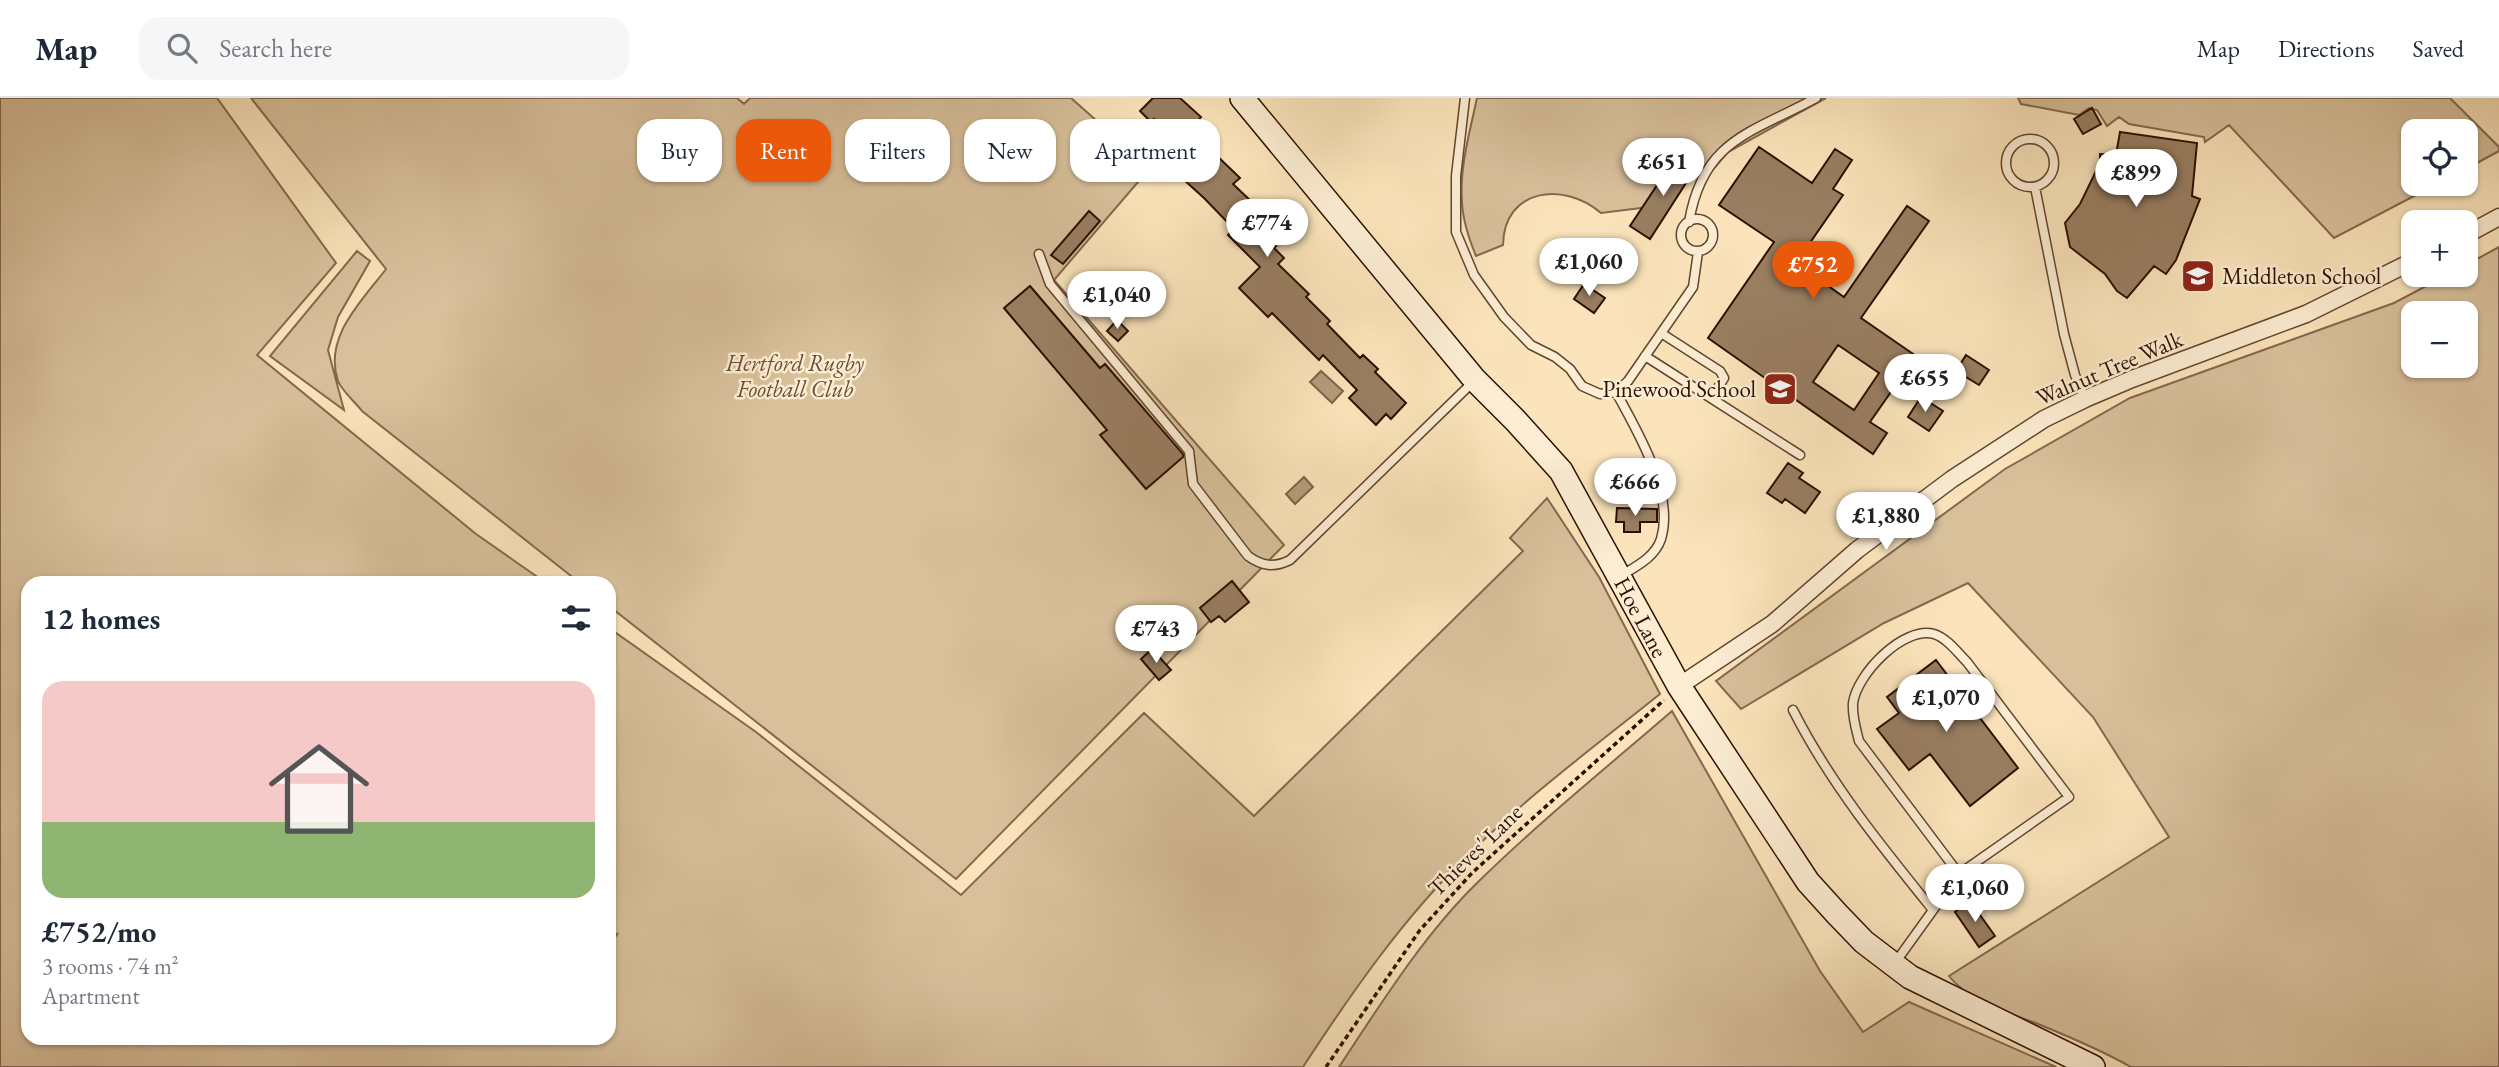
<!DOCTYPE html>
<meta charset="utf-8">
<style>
:root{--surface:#fff;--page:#f6f6f7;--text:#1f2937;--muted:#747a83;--line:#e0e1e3;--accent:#ea580c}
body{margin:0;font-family:"EB Garamond",serif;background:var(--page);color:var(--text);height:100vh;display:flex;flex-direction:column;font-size:26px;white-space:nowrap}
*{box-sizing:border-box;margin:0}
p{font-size:23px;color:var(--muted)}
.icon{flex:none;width:38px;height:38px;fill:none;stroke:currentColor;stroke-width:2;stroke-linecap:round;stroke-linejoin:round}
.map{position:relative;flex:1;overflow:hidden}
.panel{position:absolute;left:21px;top:478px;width:595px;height:469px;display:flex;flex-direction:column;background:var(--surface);border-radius:21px;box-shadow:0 2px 5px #0004}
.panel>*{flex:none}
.top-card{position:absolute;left:637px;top:21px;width:665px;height:63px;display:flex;gap:14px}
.buttons{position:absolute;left:2401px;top:21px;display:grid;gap:14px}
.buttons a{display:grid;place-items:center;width:77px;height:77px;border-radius:14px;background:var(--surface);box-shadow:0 2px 5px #0004;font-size:35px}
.price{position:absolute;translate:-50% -60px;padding:0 16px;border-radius:24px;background:#fff;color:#222;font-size:23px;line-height:46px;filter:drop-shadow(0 2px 4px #0008)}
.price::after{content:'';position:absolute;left:50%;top:42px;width:21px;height:16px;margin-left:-10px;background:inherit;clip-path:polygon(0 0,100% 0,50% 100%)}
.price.active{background:var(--accent);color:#fff}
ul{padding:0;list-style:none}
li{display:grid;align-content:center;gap:14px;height:371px;padding:0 21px}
li span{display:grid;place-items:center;height:217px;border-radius:21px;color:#555}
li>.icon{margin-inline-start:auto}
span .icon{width:126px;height:126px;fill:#fffc;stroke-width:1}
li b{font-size:30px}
h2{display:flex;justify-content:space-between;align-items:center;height:84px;padding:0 21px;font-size:30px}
.pill{padding:0 24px;border-radius:21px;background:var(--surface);box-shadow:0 2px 5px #0004;font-size:24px;line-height:63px}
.pill.active{background:var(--accent);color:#fff}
header{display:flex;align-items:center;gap:42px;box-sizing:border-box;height:98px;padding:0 35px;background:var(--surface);border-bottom:2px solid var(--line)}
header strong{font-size:33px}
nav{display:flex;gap:38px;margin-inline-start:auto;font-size:24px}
.search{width:490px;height:63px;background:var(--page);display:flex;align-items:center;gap:18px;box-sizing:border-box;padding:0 24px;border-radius:21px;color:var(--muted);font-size:26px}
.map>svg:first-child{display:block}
.green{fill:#d8c09b;stroke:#84684e;stroke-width:2;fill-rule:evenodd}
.water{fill:#b69c7b;stroke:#80644a;stroke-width:2}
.building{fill:#997e61;stroke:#2f1000;stroke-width:2;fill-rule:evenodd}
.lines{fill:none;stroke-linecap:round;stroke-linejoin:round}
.lane-casing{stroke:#62452f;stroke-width:11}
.street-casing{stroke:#62452f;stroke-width:19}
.secondary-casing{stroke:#2f1000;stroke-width:26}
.path{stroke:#2f1000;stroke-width:3.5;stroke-dasharray:5 3.5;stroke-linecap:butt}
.lane{stroke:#fcedd3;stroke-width:8}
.street{stroke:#fcedd3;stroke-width:16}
.secondary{stroke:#fcedd3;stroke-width:23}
.labels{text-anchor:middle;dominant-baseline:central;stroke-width:5;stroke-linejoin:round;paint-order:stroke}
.poi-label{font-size:23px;fill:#2f1000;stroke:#fcedd3;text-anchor:start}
.park-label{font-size:23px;font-style:italic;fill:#6a4e36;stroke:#fcedd3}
.street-label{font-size:23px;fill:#2f1000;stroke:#fcedd3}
</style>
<header>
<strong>Map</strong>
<div class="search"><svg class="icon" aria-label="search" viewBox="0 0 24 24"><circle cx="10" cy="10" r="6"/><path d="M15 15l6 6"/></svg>Search here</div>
<nav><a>Map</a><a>Directions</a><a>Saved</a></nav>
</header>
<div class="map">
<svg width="2499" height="969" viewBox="0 0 2499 969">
<rect width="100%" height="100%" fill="#fbe4bb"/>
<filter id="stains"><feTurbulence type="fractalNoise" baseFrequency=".00286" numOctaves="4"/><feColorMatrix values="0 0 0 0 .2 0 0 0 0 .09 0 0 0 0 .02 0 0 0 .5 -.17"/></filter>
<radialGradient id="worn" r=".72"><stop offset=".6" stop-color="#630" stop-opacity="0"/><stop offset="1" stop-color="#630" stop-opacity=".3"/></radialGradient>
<path class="green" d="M0,0H217L336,165L257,257L476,436L546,485H28V940H609V848L618,835L609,846V530L756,634L961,797L1144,615L1254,718L1523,453L1510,440L1547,400L1599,479L1660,596C1595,648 1528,698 1469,756C1404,819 1352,894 1303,969H0Z
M251,0H737L744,6L750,0H1071L1150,70L1054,182L1284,447L956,781L609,508V485H580L362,313C355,304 342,293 338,283C323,239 362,203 386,171Z
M1477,0H1826L1728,54L1704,82L1683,69L1657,108L1601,115C1564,83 1504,90 1503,147L1476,158C1469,141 1463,123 1462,105C1459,71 1470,33 1477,0Z
M2018,0H2450L2499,49V53L2466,71V33H2413V86H2437L2334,140L2229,27L2205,44L2204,39L2129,26L2119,19L2107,28L2097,12L2089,10L2079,17L2021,6Z
M2499,149V969H2131C2101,952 2070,939 2038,926C2008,914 1969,904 1949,878L2169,739L2093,619L1968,485L1884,525L1741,611L1716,583L2005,371L2130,300L2394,205L2447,177H2466V167ZM2413,215H2466V268H2413Z
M357,153L370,163L338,219L328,252L344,312L270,258Z
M1672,613L1820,873L1863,934L1909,904L2056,969H1339C1380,907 1423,838 1476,786C1538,725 1606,670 1672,613Z"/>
<path class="water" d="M1321,273L1343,293L1332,305L1310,284Z
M1304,379L1313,389L1295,406L1286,396Z"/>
<path class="building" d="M1153,0H1180L1201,19L1191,31L1216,53L1214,55L1240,80L1233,86L1254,106L1250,110L1269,128L1263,135L1276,148L1274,150L1284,160L1278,166L1309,196L1306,199L1330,223L1327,226L1360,260L1363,257L1378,271L1375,274L1406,305L1391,321L1386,316L1376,327L1349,300L1357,292L1323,257L1319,262L1272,215L1268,219L1239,190L1260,169L1228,137L1234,131L1204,100L1163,63L1180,45L1154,21L1151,24L1140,13Z
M2092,10L2101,26L2083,36L2074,21Z
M2120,34L2197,45L2192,98L2200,101L2176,162L2166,176L2154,168L2127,200L2117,193L2105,176L2070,149L2065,125L2080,106L2100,65V56L2116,57Z
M1759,49L1812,85L1835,51L1852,62L1833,91L1843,97L1796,165L1844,199L1907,108L1929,123L1861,220L1916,258L1870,324L1887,335L1873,356L1708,240L1774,144L1719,107ZM1838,247L1879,275L1854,312L1813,284Z
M1677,57L1695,71L1650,141L1630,128Z
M1089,113L1100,123L1063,166L1051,157Z
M1584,186L1605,200L1594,215L1574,201Z
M1030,188L1100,270L1105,266L1183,356V359L1146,391L1100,337L1107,332L1004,210Z
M1117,222L1128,233L1118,243L1107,233Z
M1966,257L1989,272L1979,287L1956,273Z
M1921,299L1943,313L1929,333L1908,319Z
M1788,365L1803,375L1799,380L1820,394L1805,415L1785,401L1782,405L1767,395Z
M1617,410L1657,411V424H1640V434H1624V424H1616Z
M1232,483L1249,504L1225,524L1219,518L1211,524L1200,510Z
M1152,551L1171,572L1159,582L1141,561Z
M1936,562L2018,670L1970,708L1930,656L1909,672L1877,631L1899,615L1887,599Z
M1970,803L1995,838L1979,849L1955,814Z"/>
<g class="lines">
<g class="lane-casing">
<path id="lane" d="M1465,0L1456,78V134L1474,177L1504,219L1531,247L1555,259L1570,271L1582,288L1600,296L1616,294L1628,283L1693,189L1698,154
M2006 65a24 24 0 1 1 48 0a24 24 0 1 1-48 0Z
M2035,89L2064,236L2075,277L2085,301
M1681 137a16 16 0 1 1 32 0a16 16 0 1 1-32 0Z
M1689,124C1703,41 1752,35 1816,0
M1039,156L1050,186L1189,353L1193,386L1248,458C1262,468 1274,470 1290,462L1473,284
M1661,235L1720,273L1724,280L1712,299
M1645,258L1800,357
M1616,294C1637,333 1675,395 1661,441C1655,459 1637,468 1622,477
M1793,612C1830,685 1882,749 1933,812
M1895,865L1959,776L1859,643C1856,631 1852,618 1853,605C1857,576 1903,528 1934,536C1947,540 1958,555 1967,564L2069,699L1959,776"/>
</g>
<g class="street-casing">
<path id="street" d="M2466,137L2499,119
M1679,588L1772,526L1857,452L1952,381L2044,321L2085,301L2132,281L2306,216L2413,163"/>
</g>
<g class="secondary-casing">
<path id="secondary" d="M1242,0L1475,282L1515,322L1561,373L1679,588L1808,784L1837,816L1864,844L1910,879L2093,969"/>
</g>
<path class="path" d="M1326,969L1420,832L1472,775L1664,602"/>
<use href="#lane" class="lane"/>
<use href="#street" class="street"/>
<use href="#secondary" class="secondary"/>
</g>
<defs>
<g id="school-square" transform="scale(1.75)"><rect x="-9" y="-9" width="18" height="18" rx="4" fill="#8f2418" stroke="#fcedd3"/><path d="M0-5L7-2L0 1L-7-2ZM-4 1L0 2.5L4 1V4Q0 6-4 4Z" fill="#fff"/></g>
</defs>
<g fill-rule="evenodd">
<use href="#school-square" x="2198" y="178"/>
<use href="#school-square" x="1780" y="291"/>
</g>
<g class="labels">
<g class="poi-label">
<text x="2222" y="178">Middleton School</text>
<text x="1756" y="291" text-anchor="end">Pinewood School</text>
</g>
<g class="park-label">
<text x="795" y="265">Hertford Rugby<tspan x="795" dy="26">Football Club</tspan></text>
</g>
<g class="street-label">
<text transform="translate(2109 270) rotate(-23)">Walnut Tree Walk</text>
<text transform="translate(1641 519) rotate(62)">Hoe Lane</text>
<text transform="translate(1475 752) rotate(-44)">Thieves' Lane</text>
</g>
</g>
<rect width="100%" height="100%" filter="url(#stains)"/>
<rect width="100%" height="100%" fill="url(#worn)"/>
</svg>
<div class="buttons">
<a><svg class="icon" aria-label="locate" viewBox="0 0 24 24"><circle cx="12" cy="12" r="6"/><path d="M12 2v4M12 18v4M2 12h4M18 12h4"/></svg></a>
<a>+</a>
<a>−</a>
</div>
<b class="price" style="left:1663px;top:100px">£651</b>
<b class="price" style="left:2136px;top:111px">£899</b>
<b class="price" style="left:1267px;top:161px">£774</b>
<b class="price" style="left:1589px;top:200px">£1,060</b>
<b class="price active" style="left:1813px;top:203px">£752</b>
<b class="price" style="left:1117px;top:233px">£1,040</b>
<b class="price" style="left:1925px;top:316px">£655</b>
<b class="price" style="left:1635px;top:420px">£666</b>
<b class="price" style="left:1886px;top:454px">£1,880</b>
<b class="price" style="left:1156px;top:567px">£743</b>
<b class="price" style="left:1946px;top:636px">£1,070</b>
<b class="price" style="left:1975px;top:826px">£1,060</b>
<div class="top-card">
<a class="pill">Buy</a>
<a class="pill active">Rent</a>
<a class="pill">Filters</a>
<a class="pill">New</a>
<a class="pill">Apartment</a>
</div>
<section class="panel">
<h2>12 homes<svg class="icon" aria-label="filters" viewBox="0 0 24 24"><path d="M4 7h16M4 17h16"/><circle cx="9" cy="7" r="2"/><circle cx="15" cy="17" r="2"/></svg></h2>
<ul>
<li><span style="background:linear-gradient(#f6c9c9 65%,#8fb573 0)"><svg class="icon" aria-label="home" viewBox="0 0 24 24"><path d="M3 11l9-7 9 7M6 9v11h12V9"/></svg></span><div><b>£752/mo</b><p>3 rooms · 74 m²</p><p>Apartment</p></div></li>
</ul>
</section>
</div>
